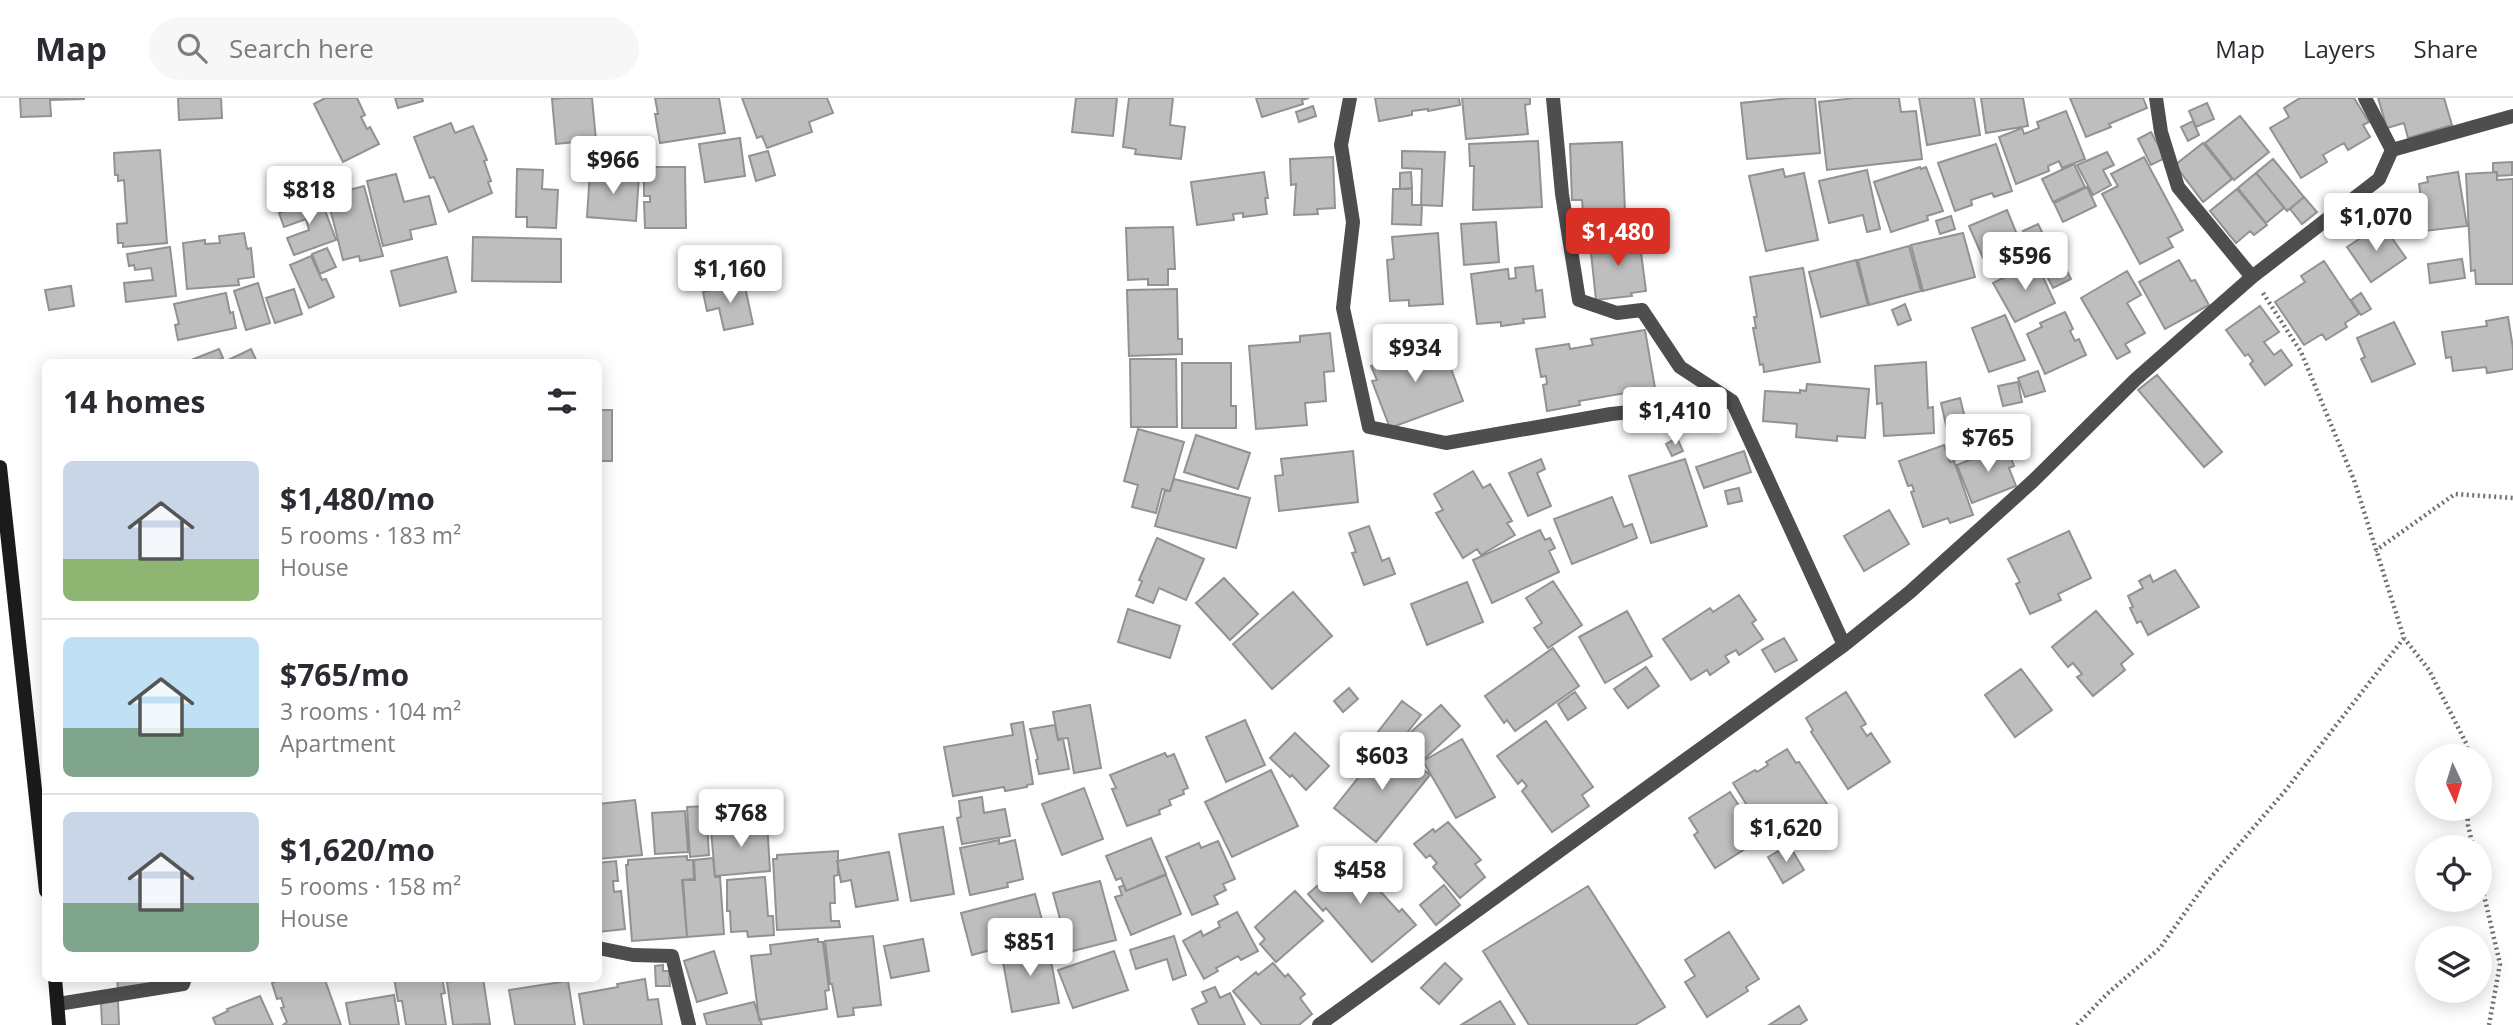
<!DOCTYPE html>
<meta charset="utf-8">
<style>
:root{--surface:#fff;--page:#f7f7f7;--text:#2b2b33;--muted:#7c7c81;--line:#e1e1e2;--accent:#d93025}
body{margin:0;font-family:"Open Sans",sans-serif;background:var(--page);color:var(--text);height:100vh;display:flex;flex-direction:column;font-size:26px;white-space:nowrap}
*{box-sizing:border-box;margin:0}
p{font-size:23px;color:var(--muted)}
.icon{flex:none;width:38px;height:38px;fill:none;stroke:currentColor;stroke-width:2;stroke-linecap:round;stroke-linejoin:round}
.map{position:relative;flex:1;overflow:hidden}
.sheet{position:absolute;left:42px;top:261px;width:560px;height:623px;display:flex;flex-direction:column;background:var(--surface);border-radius:10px;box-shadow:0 4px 18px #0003}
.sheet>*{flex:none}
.needle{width:46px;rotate:176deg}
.buttons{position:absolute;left:2415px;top:646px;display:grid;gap:14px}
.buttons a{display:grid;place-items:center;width:77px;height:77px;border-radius:50%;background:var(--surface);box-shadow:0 4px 18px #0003;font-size:35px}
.price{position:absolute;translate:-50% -60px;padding:0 16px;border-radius:7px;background:#fff;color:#222;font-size:23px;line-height:46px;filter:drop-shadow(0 2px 4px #0008)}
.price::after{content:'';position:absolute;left:50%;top:42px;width:21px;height:16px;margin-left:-10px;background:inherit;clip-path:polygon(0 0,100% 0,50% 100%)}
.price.selected{background:var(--accent);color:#fff}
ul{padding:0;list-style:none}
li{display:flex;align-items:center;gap:21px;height:175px;padding:0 21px}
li+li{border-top:2px solid var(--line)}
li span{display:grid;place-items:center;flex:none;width:196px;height:140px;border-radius:10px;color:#555}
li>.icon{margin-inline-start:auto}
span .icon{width:84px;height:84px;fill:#fffc;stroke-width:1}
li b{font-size:30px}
h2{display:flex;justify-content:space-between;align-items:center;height:84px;padding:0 21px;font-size:30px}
header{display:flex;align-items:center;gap:42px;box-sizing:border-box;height:98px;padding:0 35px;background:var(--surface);border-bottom:2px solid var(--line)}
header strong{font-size:33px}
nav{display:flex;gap:38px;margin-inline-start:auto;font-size:24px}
.search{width:490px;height:63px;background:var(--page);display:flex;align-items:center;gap:18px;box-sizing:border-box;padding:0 24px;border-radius:38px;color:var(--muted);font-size:26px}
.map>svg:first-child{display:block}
.building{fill:#bebebe;stroke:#929292;stroke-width:2}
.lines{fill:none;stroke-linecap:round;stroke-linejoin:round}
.path{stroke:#707070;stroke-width:4.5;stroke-dasharray:2 3.5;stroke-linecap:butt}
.street{stroke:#4e4e4e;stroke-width:14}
.secondary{stroke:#1b1b1b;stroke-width:14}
</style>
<header>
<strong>Map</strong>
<div class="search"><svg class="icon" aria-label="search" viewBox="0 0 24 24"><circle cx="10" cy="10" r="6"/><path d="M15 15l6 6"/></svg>Search here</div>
<nav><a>Map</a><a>Layers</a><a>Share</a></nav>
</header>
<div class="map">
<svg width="2513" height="927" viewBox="0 0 2513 927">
<rect width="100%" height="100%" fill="#fff"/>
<path class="building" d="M20,0H84V1L50,2L51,18L21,19Z
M178,0H221L222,20L179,22Z
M325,0H357L365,17L361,19L367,31L370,29L379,46L343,64L314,6Z
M395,0H422L423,3L398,10Z
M564,0H592L596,42L556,46L552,1Z
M655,0H719L725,35L660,45L655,16H658Z
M742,0H827L833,15L809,24L812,34L767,50L762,38L757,40Z
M1076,0H1117L1113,38L1072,34Z
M1129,0H1173L1170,27L1185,29L1181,61L1135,56L1136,51L1123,49Z
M1256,0H1309L1302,2L1303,6L1262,19Z
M1375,0H1459L1460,7L1428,13V11L1412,13V17L1379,23Z
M1462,0H1530V6L1525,7L1528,36L1466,41Z
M1791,0H1815L1820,55L1747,61L1741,5Z
M1855,0H1899L1901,14L1916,13L1922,61L1827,72L1819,4Z
M1919,0H1974L1980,37L1927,47Z
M1981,0H2023L2028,28L1986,35Z
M2070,0H2143L2147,10L2109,26L2111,29L2086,39Z
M2300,0H2354L2369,24L2363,27L2370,39L2348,52L2344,45L2323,57L2327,64L2301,80L2270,30L2289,19L2284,10Z
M2378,0H2444L2452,27L2408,40L2404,25L2387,30Z
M2207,5L2214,21L2196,29L2189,13Z
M1313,8L1316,18L1299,24L1296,14Z
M2066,13L2085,61L2062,70L2059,63L2048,68L2049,73L2016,86L1999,39L2022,30L2024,36L2039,30L2037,24Z
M2240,18L2269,54L2234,82L2205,45Z
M2193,23L2199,37L2188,43L2181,29Z
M451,25L455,35L473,28L487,62L484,63L491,83L488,84L492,95L449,114L434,79L430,80L414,39Z
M2151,34L2165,60L2151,67L2138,41Z
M740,40L745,78L705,84L699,46Z
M1538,43L1542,109L1473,112L1474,68H1470L1469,46Z
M1622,44L1625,113L1583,115L1582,102H1572L1570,46Z
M2203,45L2232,81L2203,104L2175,67Z
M1996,46L2012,93L1994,99L1992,95L1971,102L1972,107L1955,113L1938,65Z
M160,52L167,145L123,149V145H118L117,126L127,125L124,82L118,83V77H115L114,55Z
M768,53L775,77L756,83L749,58Z
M1402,53L1445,54L1442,108L1421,107L1422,71L1402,70Z
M2107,54L2114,67L2103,72L2111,87L2093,97L2077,67Z
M1333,59L1335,110L1317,111L1318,116L1294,117L1296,86L1291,87L1290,61Z
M2144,59L2183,132L2168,140L2173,149L2140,166L2102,96L2118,88L2111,76Z
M2273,61L2304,99L2287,113L2256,75Z
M2512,64V77L2497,78V74H2493V65Z
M2074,66L2085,89L2053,104L2042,81Z
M649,69H685L686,130H645L644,104H650V98H644V77H649Z
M1920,69L1921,71L1926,69L1943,113L1927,118L1928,122L1891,134L1874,84Z
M517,71L543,72L542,91L558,92L556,130L527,129V119H516Z
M1783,71L1785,79L1804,75L1818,142L1766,153L1749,78Z
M1867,72L1880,131L1867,134L1863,117L1829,125L1819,83Z
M590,74L639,77L636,123L587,119Z
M1264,74L1268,100H1265L1267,116L1243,119V115L1233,116L1234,122L1197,127L1191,84Z
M1411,74L1412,90L1400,91V75Z
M2458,74L2467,128L2425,133L2419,86L2428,84L2427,79Z
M2497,74V82L2513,81V186H2476L2475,172L2471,173L2466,76Z
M2256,75L2284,110L2266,125L2238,90Z
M396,76L404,104L429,98L436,126L410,132L412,141L383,148L367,83Z
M364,88L383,158L360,163L359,158L343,162L327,98Z
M2087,89L2096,108L2063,124L2054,105Z
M1393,91H1412V107H1422L1421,127L1392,126Z
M2237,91L2267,127L2254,137L2250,133L2236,145L2210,113Z
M320,99L336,142L294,157L287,140L309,132L306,121L284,129L279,115Z
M2304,99L2317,114L2302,126L2290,111Z
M2007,112L2020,144L1983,160L1969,128Z
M1951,118L1955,131L1940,136L1936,123Z
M1496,124L1499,164L1464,167L1461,126Z
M2038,126L2044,138L2029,145L2023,133Z
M2382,126L2406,160L2371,184L2347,149Z
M1173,129L1175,171H1168V187H1148V181L1128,182L1126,130Z
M244,135L247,151L251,150L254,179L238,181L239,187L187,191L183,145L205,142V146L220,145L219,138Z
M1438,135L1443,206L1409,208V202L1390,203L1387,162L1394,161L1392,139Z
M1963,135L1975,179L1923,193L1911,147Z
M2049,138L2071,181L2053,190L2031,147Z
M473,139L561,141V184L472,183Z
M1639,139L1646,193L1631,195L1632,198L1596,202L1590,145Z
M1909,148L1921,193L1869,207L1858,162Z
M170,149L176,198L126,204L124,185L153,182L151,170L135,172L134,167L129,168L127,156Z
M327,150L336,169L320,176L312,156Z
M311,158L322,182L326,181L334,199L309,210L290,167Z
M447,159L456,194L400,208L391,173Z
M2462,161L2465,180L2430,185L2428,166Z
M1856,162L1868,207L1821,219L1809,174Z
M2179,162L2191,183L2195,182L2209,207L2165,231L2139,184Z
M2324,163L2359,216L2345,225L2347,229L2326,242L2322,236L2304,247L2275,204L2305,184L2301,178Z
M2036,164L2055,205L2015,224L1993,185Z
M1533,168L1536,193L1542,192L1545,219L1523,221L1524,225L1501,228V224L1477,226L1471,176L1508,171L1509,181L1516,180L1515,170Z
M1803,170L1820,264L1764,274L1763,266L1760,267L1753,230H1756L1754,219H1757L1750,179Z
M2127,173L2141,197L2127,205L2145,235L2125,246L2130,254L2117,261L2081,200Z
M744,184L753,226L724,232L719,210L707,213L703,194Z
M258,185L270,225L246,232L234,193Z
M71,188L74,208L49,212L45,192Z
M294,191L302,216L275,225L266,200Z
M1177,191L1178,241H1182V256L1129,258L1127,192Z
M226,195L230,215L233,214L236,230L178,242L175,227L179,226L174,206Z
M2361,195L2371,211L2361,217L2351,202Z
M1905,206L1911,222L1898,227L1892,212Z
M2260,208L2279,234L2264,244L2274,257L2281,252L2292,267L2265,287L2250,266L2253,263L2248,256L2245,258L2226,232Z
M2065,214L2073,231L2070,233L2075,243L2079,241L2086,257L2045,276L2027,236L2042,229L2040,225Z
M2005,217L2025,262L1989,274L1972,230Z
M2508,219L2513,250V271L2487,275L2486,269L2453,273L2451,259L2446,260L2442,234L2487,228L2486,223Z
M2394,224L2415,266L2372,284L2361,261L2365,259L2357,240Z
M1645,232L1655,290L1579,303L1580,307L1547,313L1543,287L1547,286L1546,278L1541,279L1536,251L1569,246L1570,251L1593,247L1591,241Z
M1330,235L1334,273L1324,274L1326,303L1305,305L1307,327L1256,331L1249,248L1300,244V238Z
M1441,244L1463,303L1390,330L1372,283L1377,282L1371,268L1393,260L1391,255L1415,246L1417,252Z
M219,251L223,260L218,262L219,264H192L191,262Z
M251,251L257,264H224Z
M1130,261H1176L1177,329H1131Z
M1926,264L1928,310L1933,309L1934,335L1884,338L1882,305L1877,306L1875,268Z
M1182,265H1231V308H1236V330H1182Z
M2038,273L2045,293L2025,299L2018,280Z
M2157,277L2222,354L2204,369L2138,292Z
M2018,284L2022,304L2003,308L1998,288Z
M1807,286L1869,291L1865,340L1837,338V343L1796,339L1797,326L1763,323L1765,293L1800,295V292L1806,293Z
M1960,300L1972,348L1952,353L1941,305Z
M598,312H612V363H598Z
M1138,331L1184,344L1170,393L1162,391L1156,415L1132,409L1138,387L1124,383Z
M1196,337L1250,355L1238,391L1184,374Z
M1677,340L1683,353L1672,358L1666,346Z
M1944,347L1950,364L1954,363L1973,417L1950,425L1948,420L1923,429L1911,394L1914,393L1912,387L1908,388L1899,363Z
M2006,347L2014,368L2009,370L2016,388L1972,405L1957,367Z
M1353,353L1358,404L1279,413L1275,378L1283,377L1281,361Z
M1744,353L1751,374L1704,390L1696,369Z
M1541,361L1545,371L1537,375L1551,408L1528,418L1509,375Z
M1685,361L1707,428L1651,445L1629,378Z
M1473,373L1483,390L1490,386L1512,423L1507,425L1515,437L1481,457L1477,451L1463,460L1436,415L1443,412L1434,396Z
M1174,381L1250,400L1236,450L1155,428L1165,392L1170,393Z
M1739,390L1742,403L1728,406L1725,393Z
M1612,399L1624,429L1632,426L1637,440L1572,466L1554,421Z
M1889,412L1909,446L1864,473L1844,438Z
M1369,428L1382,463L1389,460L1395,476L1364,487L1352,455L1356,454L1349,435Z
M1540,432L1545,442L1550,440L1555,450L1549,453L1559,474L1492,505L1473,462Z
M2069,433L2091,480L2058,496L2061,502L2030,516L2016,486L2020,484L2008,461Z
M1157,440L1204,461L1186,502L1159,490L1153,505L1136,498L1142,483L1139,482Z
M2175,472L2199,509L2148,537L2141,523L2137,525L2130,510L2133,509L2128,498L2143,490L2139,483L2150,477L2153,484Z
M1224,480L1258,516L1230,542L1196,505Z
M1553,483L1582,527L1548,550L1534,530L1542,525L1526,500Z
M1467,484L1483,524L1427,547L1411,506Z
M1293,494L1332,538L1272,591L1233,546Z
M1739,497L1756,522L1752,525L1763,541L1739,557L1736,552L1725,558L1729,564L1710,577L1707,572L1691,582L1663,541L1710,510L1713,514Z
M1128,511L1180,528L1170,560L1118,544Z
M1627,513L1652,558L1605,585L1579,539Z
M2096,513L2133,556L2121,566L2125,572L2093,598L2077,579L2082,576L2073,565L2068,569L2052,549Z
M1784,540L1797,562L1775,574L1762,552Z
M1553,550L1579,588L1515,633L1507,622L1504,625L1485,598Z
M1646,569L1659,588L1628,610L1614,591Z
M2021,571L2052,612L2015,639L1985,597Z
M1349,590L1358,601L1343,614L1334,603Z
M1575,594L1586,610L1568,622L1558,606Z
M1846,594L1866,626L1861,629L1867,638L1871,635L1890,664L1848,691L1811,634L1813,632L1806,620Z
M1402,603L1421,617L1395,650L1377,635Z
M1090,607L1101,670L1074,675L1068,640L1058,641L1053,614Z
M1441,607L1460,628L1421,664L1401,643Z
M1245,622L1265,667L1226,684L1206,639Z
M1546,623L1593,689L1582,697L1589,708L1552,734L1522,693L1527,688L1522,682L1518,686L1497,658Z
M1023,624L1033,686L1027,687V689L1005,693L1004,689L953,698L944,649L1013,637L1011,626Z
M1055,627L1058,642L1063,641L1069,671L1039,676L1036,662L1038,661L1030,631Z
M1295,635L1329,668L1306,692L1292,677L1290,679L1270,660Z
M1462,641L1495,699L1456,720L1423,663Z
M1392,647L1430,677L1376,744L1334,710L1378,655L1382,659Z
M1787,651L1796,665L1799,664L1833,715L1798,737L1794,732L1772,747L1733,685L1755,672L1757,674L1768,667L1766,664Z
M1165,655L1167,659L1174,656L1188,690L1183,692L1184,696L1169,702L1171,707L1159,712L1160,716L1127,728L1112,691L1116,690L1110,677Z
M1271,672L1298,728L1232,759L1205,704Z
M1084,690L1103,741L1062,757L1042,706Z
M1730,694L1753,729L1748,733L1756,744L1715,770L1694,737L1698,734L1689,720Z
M982,699L984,715L1005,711L1010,738L962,746L957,720L961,719L959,703Z
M752,701V716H736V702Z
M635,702L642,757L598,761V706Z
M706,708L709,757L690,759L687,709Z
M685,713L688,754L655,756L652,715Z
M767,723L770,773L715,778L711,732L729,731V726Z
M1448,724L1481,762L1475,766L1485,779L1460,800L1433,769L1437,765L1430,757L1426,760L1414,746L1433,731L1435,734Z
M943,729L954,796L911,803L899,736Z
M1151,740L1166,776L1126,793L1121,780L1116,782L1106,758Z
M999,742V746L1015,742L1023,781L1007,785L1008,789L970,797L960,750Z
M1218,743L1235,781L1223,786L1226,792L1214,798L1218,806L1192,817L1166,759L1199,745L1201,750Z
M1789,747L1804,772L1783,785L1768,759Z
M1350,750L1375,779L1371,783L1399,814L1402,811L1416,827L1372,864L1326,810L1323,813L1308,796L1325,781L1320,775Z
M838,753V777L834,778L835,805H830L831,823H839L840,829L777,832L773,761H777V757Z
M889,754L898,802L856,809L851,782L841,784L837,763Z
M687,758V762H693L694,781L682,782L687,839L632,843L626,767H628V762Z
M713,760L715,779H720L724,836L687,839L683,782H695L694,762Z
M616,763L618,783H613L614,794L621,793L625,831L598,834V765Z
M1166,777L1181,816L1131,837L1115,799L1122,797L1119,789L1124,787L1126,793Z
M765,779L768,818H773L774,837L748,839L747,833L731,834L730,813H727V782Z
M1100,783L1116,842L1069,854L1053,795Z
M1444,787L1460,807L1436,827L1420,807Z
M1588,788L1665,909L1635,927H1529L1483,853Z
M1295,793L1323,823L1276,864L1260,846L1265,841L1255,829Z
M1035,796L1046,837L1006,848L1005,846L997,848L998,850L972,857L961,815Z
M1237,814L1258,853L1241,862L1238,858L1216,870L1218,873L1204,881L1183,843L1201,833L1203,838L1220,829L1218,824Z
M1729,834L1759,881L1746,889L1748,893L1707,919L1685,884L1695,878L1685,862Z
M873,838L881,907L853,910L854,917L838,919L832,886H830L825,843Z
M1174,838L1186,877L1173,882L1167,861L1136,871L1130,852Z
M818,841V844H823L829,892L825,893L827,911L759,922L751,858L771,856L770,847Z
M923,841L929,873L891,880L884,848Z
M1046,846L1048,858H1050L1059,905L1012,914L1001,853Z
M714,853L727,895L697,904L684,863Z
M1114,853L1128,892L1073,910L1058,872Z
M1273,865L1285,879L1288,876L1305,896L1300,900L1312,916L1299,927H1262L1233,893L1256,874L1258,877Z
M1445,865L1462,881L1439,906L1421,890Z
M663,867V873H669L670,888H656L655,868Z
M117,880H155V890L118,892Z
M285,880L325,882L341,927H283L287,924L281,910L284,909L281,900L277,901L272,885Z
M394,880H442L445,895L441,896L446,927H406L402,903H398Z
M473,880H483L490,926L453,927L447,884Z
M645,881L648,902L658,901L662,927H584L579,896L618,889L617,886Z
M568,883L575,927H515L509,892Z
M1215,889L1220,900L1230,895L1245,927H1199L1192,911L1207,904L1202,894Z
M394,897L399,927H350L346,905Z
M260,898L273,927H216L213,920L228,913L227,911Z
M118,903L119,927H102L101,905Z
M1500,903L1515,927H1461Z
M754,904L762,927H707L704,916Z
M1799,908L1807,922L1799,927H1769Z"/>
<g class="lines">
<path class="path" d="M2263,195L2301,254L2354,382L2404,540L2429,572L2467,647V658
M2375,453L2455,396L2513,400
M2467,710L2468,727L2473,749
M2480,780L2500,866L2489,927
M2077,927L2107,896L2160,850L2206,785L2285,693L2404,540"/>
<path class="street" d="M1350,0L1341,47L1353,124L1343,210L1369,329L1446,345L1611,316L1732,303
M1553,0L1562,96L1579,202L1617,215L1642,212L1680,269L1732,303L1844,547
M2156,0L2161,34L2178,89L2252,179
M2365,0L2392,52
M598,850L633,857L672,858L689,927
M58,906L183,886L185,880
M1319,927L1844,547L1910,494L2032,384L2136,281L2252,179L2379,81L2392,52L2513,18"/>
<path class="secondary" d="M0,369L46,793
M55,880L59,927"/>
</g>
</svg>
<div class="buttons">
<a><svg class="needle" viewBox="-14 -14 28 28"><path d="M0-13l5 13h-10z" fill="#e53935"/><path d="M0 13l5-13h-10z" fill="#7c7c81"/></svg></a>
<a><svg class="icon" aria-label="locate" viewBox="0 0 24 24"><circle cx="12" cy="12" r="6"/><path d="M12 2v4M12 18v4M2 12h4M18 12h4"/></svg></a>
<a><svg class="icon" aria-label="layers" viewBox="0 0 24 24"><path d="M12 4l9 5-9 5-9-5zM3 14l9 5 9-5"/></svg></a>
</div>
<b class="price" style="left:613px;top:98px">$966</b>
<b class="price" style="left:309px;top:128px">$818</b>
<b class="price" style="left:2376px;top:155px">$1,070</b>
<b class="price selected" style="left:1618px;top:170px">$1,480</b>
<b class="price" style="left:2025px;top:194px">$596</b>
<b class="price" style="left:730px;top:207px">$1,160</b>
<b class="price" style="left:1415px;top:286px">$934</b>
<b class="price" style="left:1675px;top:349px">$1,410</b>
<b class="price" style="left:1988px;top:376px">$765</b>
<b class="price" style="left:1382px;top:694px">$603</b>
<b class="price" style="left:741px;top:751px">$768</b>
<b class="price" style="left:1786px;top:766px">$1,620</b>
<b class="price" style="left:1360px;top:808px">$458</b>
<b class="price" style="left:1030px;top:880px">$851</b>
<section class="sheet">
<h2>14 homes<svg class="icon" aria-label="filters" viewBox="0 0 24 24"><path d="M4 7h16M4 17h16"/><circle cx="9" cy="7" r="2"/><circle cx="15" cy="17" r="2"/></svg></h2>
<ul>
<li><span style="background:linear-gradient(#c9d6e8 70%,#8fb573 0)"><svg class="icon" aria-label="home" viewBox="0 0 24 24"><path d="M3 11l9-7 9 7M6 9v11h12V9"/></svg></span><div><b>$1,480/mo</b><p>5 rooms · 183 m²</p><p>House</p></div></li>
<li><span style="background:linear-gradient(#bfe0f5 65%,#7fa58c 0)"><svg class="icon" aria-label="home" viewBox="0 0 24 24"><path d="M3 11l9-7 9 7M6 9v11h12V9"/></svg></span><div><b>$765/mo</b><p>3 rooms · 104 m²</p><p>Apartment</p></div></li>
<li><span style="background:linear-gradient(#c9d6e8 65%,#7fa58c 0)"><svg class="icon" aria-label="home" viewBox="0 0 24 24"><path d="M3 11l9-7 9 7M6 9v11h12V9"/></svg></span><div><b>$1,620/mo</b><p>5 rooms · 158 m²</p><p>House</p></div></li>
</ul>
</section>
</div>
